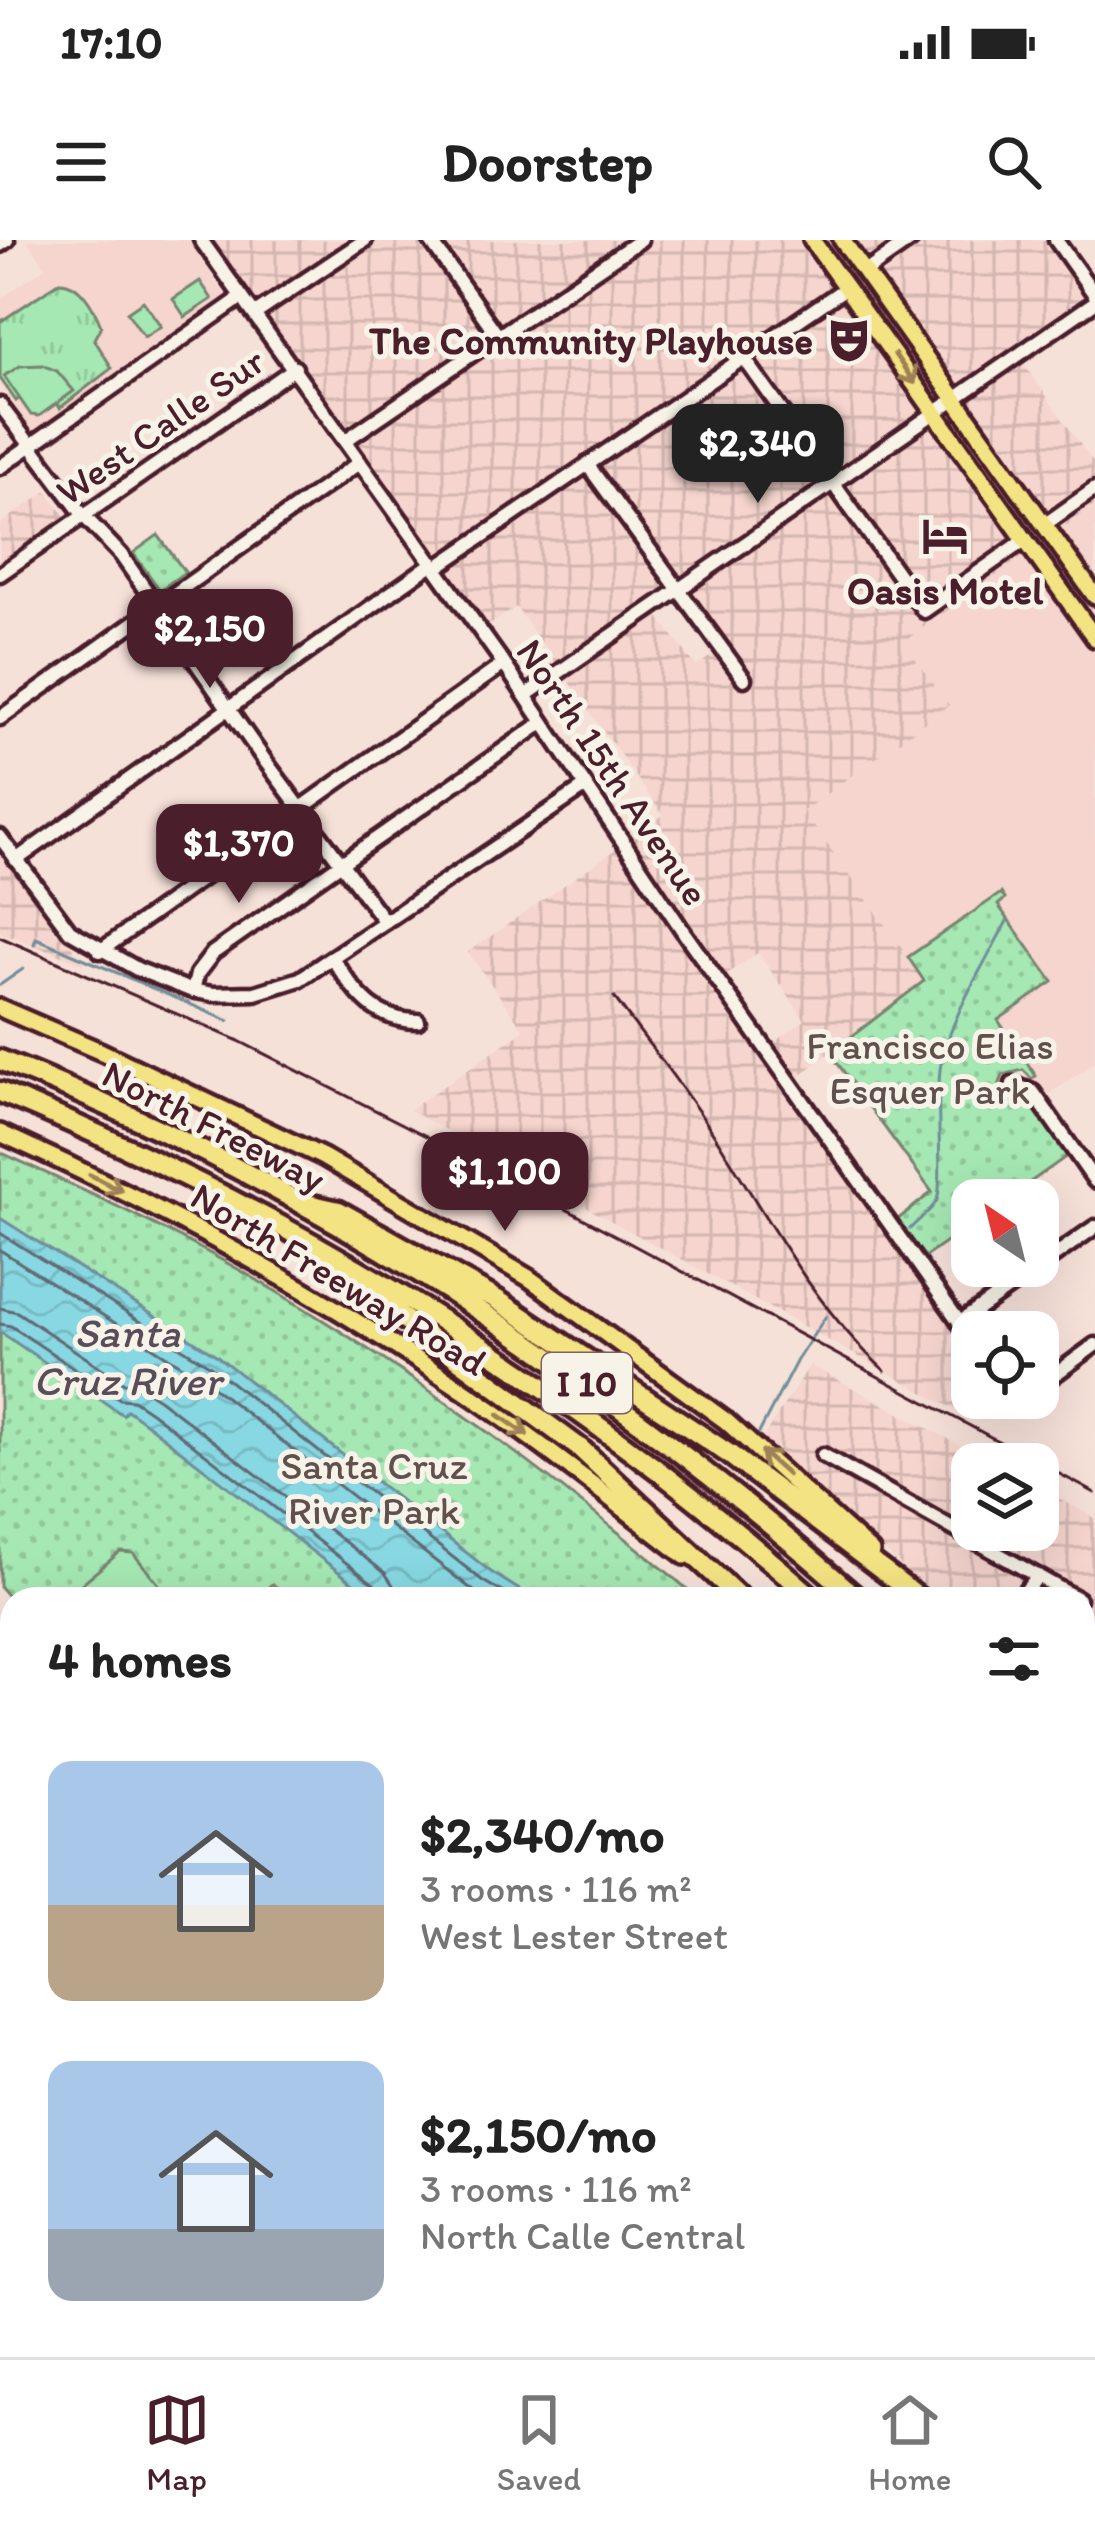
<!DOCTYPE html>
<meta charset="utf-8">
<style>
:root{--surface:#fff;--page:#f6f6f6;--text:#222;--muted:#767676;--line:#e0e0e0;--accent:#4a1f2b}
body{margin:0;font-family:Itim,sans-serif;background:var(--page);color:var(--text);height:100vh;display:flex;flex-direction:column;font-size:45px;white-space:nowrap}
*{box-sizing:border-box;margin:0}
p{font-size:39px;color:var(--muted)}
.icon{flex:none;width:66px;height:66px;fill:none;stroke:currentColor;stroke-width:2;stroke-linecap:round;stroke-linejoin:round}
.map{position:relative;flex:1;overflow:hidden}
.drawer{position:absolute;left:0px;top:1347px;width:1095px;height:771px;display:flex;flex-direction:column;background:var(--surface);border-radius:36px 36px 0 0;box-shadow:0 12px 48px #0002}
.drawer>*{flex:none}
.needle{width:78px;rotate:325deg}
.tools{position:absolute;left:951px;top:939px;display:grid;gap:24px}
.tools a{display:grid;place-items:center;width:108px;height:108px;border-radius:24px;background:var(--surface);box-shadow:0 12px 48px #0002;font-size:60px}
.price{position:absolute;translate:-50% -102px;padding:0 27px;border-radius:24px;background:var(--accent);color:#fff;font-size:39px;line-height:78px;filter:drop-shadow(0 3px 6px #0008)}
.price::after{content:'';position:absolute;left:50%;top:72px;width:36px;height:27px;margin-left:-18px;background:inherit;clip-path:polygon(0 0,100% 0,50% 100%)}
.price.on{background:#222;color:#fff}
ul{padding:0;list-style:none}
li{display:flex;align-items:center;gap:36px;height:300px;padding:0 48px}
li span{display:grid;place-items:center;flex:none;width:336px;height:240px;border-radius:24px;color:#555}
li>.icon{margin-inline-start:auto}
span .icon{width:144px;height:144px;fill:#fffc;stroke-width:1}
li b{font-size:51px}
h2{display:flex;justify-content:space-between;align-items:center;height:144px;padding:0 48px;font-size:51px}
.status{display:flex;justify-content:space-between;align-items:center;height:84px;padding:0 60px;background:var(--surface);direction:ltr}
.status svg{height:33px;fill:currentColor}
header{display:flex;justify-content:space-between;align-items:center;height:156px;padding:0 48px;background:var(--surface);font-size:54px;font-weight:700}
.dock{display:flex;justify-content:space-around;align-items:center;height:168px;border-top:3px solid var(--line);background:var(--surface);font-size:33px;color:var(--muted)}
.dock a{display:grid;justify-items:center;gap:6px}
.dock .on{color:var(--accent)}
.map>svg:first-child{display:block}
.built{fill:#f5d5ce}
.industrial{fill:url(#industrial-grid);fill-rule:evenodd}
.grass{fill:url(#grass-tufts);stroke:#78846f;stroke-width:3}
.park{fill:url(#park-dots);stroke:#78846f;stroke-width:3}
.garden{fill:#a5e8b3;stroke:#78846f;stroke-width:3}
.water{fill:url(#water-waves);stroke:#6f8e99;stroke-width:3}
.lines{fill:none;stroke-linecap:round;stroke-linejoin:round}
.shore{stroke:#626974;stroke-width:3}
.stream{stroke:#6f8e99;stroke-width:3}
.minor-casing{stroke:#4a1f2b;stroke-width:21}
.major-casing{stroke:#4a1f2b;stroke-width:24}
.highway-casing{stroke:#4a1f2b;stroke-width:27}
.minor{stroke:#f7f3e8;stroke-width:12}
.major{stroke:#f4e382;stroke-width:15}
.highway{stroke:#f4e382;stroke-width:18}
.rail{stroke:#4a1f2b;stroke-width:3}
.oneway{stroke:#9f8156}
.labels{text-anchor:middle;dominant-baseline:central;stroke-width:10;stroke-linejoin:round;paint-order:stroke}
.shield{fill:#f7f3e8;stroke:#7e5f64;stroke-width:3}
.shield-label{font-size:36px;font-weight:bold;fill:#4a1f2b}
.poi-label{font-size:39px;font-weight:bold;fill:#4a1f2b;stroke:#f7f3e8;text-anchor:end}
.street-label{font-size:39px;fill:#4a1f2b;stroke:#f7f3e8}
.park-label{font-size:39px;fill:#61514d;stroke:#f7f3e8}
.water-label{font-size:42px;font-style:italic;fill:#594d59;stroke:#f7f3e8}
</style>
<div class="status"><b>17:10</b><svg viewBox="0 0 49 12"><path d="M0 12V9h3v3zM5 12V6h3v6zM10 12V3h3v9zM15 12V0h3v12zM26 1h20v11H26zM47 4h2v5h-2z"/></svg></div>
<header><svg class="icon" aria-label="menu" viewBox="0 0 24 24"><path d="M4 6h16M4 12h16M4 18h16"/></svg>Doorstep<svg class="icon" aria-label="search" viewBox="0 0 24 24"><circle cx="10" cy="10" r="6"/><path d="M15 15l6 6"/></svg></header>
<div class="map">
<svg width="1095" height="2117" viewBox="0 0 1095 2117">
<defs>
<pattern id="industrial-grid" width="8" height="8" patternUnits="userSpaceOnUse" patternTransform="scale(3)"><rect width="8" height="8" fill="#f5d5ce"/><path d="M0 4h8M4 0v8" fill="none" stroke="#d4b6b1"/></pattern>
<pattern id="grass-tufts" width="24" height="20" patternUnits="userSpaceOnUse" patternTransform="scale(3)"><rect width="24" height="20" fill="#a5e8b3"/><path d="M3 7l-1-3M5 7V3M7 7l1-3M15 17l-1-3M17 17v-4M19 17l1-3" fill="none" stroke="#90c79a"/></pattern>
<pattern id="park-dots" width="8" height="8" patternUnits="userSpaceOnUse" patternTransform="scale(3)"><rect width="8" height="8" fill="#a5e8b3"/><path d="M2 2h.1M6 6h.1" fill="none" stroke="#90c79a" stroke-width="1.8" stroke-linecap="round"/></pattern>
<pattern id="water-waves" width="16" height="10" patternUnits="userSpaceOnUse" patternTransform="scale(3)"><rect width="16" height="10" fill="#87d8e2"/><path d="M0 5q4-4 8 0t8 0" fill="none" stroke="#76b9c2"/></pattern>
</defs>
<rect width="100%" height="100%" fill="#f6e1d9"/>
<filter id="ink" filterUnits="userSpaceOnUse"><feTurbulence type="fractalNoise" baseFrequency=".00833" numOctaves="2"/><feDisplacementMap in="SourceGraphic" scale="24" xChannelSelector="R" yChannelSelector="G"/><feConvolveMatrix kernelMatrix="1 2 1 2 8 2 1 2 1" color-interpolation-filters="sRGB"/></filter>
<g filter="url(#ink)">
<path class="built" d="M27,0H188L227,58L34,192L0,145V59L46,27Z
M1095,265V822L1045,857L1032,839L1036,836L997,780L1000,654L908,717L802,571L949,465L902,402Z
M12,1757V1936L0,1919V1766Z"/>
<path class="industrial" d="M211,0H1056L1095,55L1018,116L1095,225V265L903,402L949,465L803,571L925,740L797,838L773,803L805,780L758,713L724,736L631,600L663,575L516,367L484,389ZM689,344L755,441L743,450L716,413L696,426L652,368Z
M47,251L67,279L0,326V284Z
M622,605L972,1112L973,1158L954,1169L409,870L524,790L468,712Z
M0,606L84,724L0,692Z
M810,1125L995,1224H972V1290H1038V1247L1095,1278V1436L1083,1446V1359H938L761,1200Z"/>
<path class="grass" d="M59,42C80,41 94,68 101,86L94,99L112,128L60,168L55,161L22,156L16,161L0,138V82Z
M1083,1705L1095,1717V2048L1083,2034Z"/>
<path class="park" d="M158,295L185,332L160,350L133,313Z
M1001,653L1005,659L998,665L1053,742L998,780L1036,836L1032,839L1023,830L1003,835L999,846L1008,860L1033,863L1070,914L1005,960H972V984L925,1017L897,980L932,952L830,813L924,741L908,717Z
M0,912C81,949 161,985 238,1029C402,1123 555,1237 699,1359H293L272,1344L256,1359L12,1361L0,1347Z"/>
<path class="garden" d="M200,41L212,59L185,77L173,59Z
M143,61L161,86L144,97L127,72Z
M42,125L57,131L74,151L39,176L31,175L4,136L20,126Z
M120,1312L133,1313L171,1359H63Z"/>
<path class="water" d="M0,978L216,1115L491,1332L534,1359H374L144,1182L127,1170L123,1175L0,1092Z
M1083,1832L1095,1844V1956L1083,1939Z"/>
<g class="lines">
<path class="shore" d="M0,993L209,1125L483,1341L514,1359
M0,1010L200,1137L484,1359
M0,1068L17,1072L124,1143L140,1147L160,1160L385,1333L393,1345L395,1359
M0,1084L11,1086L120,1159L133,1160L151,1172L375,1345L380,1359"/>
<path class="stream" d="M34,704L36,698L229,781
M0,745L23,729
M910,989C918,980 930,972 936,962C945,947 934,855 941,824C952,774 983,727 1007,681
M759,1193L797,1120L826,1076
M0,1988L12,1981"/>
<g class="minor-casing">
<path id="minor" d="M201,0L504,424L685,694L972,1100
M430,0L498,96
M1056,0L1095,55
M0,5L7,0
M865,32L911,0
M255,74L365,0
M744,118L924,371L1026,299
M0,165L84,276L121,315L263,518L385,682
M346,200L640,0
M587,224L744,439
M0,227L242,57
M1044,285L1095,249
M436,328L847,47
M0,334L295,128
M526,455L1095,62
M0,478L360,222
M0,597L70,691L137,729L190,750L213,754L255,753L300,739L585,547
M16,620L433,323
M100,711L504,424
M332,718C356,752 372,780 418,781
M193,751L197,734L213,713L542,483
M1013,844L1033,852L1095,941
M959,1083L1095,987
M1038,1147L1095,1105
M823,1215L1078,1359
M1019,1359L1038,1336
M0,1509L12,1523
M0,1940L12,1956
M1083,2051L1095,2065
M119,2106L126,2117
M443,2117L459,2106
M630,2117L643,2106
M813,2117L828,2106
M1019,2117L1034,2106"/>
</g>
<g class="major-casing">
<path id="major" d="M812,0L1095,398
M842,0L1095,356
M0,768L102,812L323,917L529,1038L726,1181L871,1312
M0,893C151,961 296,1040 434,1131C521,1187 602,1252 685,1316
M1083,1455L1095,1445
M1094,1468L1084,1491L1095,1519
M507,2106L516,2117
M166,2117L184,2106
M200,2117L218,2106"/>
</g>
<g class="highway-casing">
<path id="highway" d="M0,820C315,945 604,1136 858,1359
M0,852C295,974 575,1147 814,1359
M312,965L339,971L496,1059L729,1214L920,1359
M339,1031L581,1209L741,1359
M1083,1576L1095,1588
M1083,1615L1095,1627
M1083,1671L1095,1682"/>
</g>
<use href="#minor" class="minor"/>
<use href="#major" class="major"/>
<use href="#highway" class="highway"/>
<path class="rail" d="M0,697L239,801L499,933L1095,1253
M614,757C648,804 686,850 717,899C767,977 815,1068 885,1131"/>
</g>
<defs><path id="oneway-shaft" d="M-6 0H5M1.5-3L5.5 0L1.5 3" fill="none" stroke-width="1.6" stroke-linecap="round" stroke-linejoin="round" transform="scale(3)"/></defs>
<g class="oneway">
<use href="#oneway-shaft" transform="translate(905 129) rotate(55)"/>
<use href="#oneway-shaft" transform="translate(106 943) rotate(27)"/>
<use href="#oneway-shaft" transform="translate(513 1185) rotate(35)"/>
<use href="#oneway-shaft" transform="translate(774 1223) rotate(-138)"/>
</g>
</g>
<defs>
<g id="theatre-bare" transform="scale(3.6)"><path d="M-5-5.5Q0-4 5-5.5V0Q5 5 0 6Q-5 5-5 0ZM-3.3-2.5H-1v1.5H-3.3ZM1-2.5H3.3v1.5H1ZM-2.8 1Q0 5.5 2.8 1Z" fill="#4a1f2b" stroke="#f7f3e8" stroke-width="2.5" paint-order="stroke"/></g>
<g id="hotel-bare" transform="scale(3.6)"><path d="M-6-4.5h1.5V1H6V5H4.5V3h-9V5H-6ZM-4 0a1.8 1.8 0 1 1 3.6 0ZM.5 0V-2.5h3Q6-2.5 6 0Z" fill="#4a1f2b" stroke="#f7f3e8" stroke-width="2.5" paint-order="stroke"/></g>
</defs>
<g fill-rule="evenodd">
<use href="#theatre-bare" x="849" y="100"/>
<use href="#hotel-bare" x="945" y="296"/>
</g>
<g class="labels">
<rect class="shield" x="542" y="1113" width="90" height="60" rx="9"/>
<g class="shield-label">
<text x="587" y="1143">I 10</text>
</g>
<g class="poi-label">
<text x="813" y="100">The Community Playhouse</text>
<text x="945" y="350" text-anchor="middle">Oasis Motel</text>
</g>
<g class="street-label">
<text transform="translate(160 186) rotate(-35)">West Calle Sur</text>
<text transform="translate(613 532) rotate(56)">North 15th Avenue</text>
<text transform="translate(214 886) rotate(27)">North Freeway</text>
<text transform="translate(339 1039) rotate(31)">North Freeway Road</text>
</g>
<g class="park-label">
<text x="930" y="805">Francisco Elias<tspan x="930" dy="45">Esquer Park</tspan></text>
<text x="374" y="1225">Santa Cruz<tspan x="374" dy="45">River Park</tspan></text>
</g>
<g class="water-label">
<text x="127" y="1092">Santa<tspan x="127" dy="48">Cruz River</tspan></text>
</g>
</g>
</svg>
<div class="tools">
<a><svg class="needle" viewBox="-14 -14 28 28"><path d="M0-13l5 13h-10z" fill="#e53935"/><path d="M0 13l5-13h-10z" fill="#767676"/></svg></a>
<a><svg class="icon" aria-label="locate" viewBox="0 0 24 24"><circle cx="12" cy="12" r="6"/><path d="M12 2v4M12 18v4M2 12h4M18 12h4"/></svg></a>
<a><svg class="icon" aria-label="layers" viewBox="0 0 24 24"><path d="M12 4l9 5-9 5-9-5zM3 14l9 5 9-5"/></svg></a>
</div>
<b class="price on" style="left:758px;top:266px">$2,340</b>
<b class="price" style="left:210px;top:451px">$2,150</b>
<b class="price" style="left:239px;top:666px">$1,370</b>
<b class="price" style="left:505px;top:994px">$1,100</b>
<section class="drawer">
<h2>4 homes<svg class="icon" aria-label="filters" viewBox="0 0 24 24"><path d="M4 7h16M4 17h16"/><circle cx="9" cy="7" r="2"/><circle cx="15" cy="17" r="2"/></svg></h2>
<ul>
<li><span style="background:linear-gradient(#a9c7e8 60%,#b9a48a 0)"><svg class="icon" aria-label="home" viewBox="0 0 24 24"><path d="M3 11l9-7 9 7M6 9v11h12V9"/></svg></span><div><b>$2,340/mo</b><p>3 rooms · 116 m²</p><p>West Lester Street</p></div></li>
<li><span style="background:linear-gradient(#a9c7e8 70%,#9aa5b1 0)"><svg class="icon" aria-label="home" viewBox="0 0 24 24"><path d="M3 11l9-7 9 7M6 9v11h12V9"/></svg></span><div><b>$2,150/mo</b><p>3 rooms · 116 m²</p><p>North Calle Central</p></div></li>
</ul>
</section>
</div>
<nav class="dock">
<a class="on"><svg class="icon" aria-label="map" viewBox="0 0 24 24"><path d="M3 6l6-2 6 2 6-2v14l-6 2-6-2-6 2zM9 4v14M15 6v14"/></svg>Map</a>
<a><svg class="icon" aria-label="saved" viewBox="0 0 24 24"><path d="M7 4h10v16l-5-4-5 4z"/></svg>Saved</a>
<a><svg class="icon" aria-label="home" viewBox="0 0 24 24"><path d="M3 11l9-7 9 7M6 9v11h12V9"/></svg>Home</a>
</nav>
